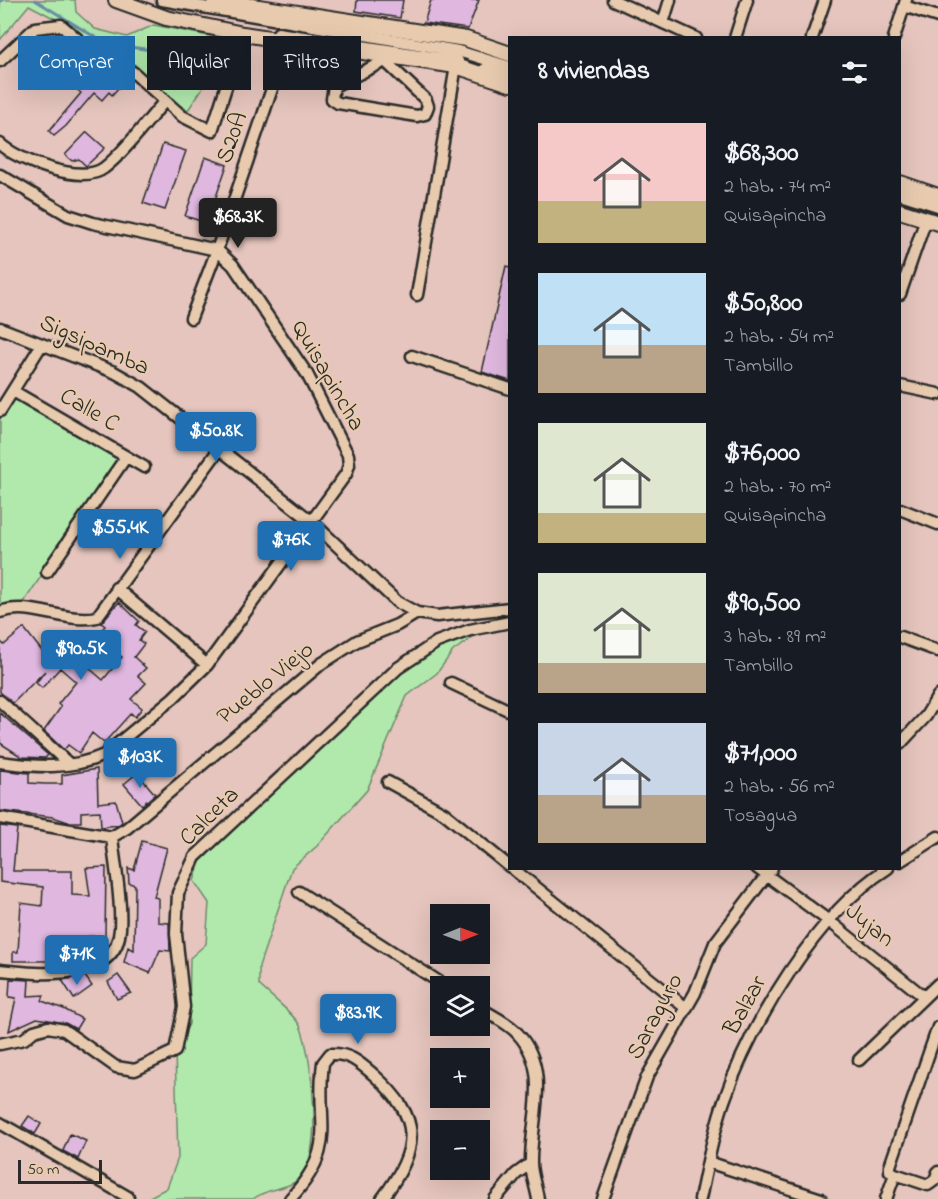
<!DOCTYPE html>
<html lang="es">
<meta charset="utf-8">
<style>
:root{--surface:#171b24;--page:#20242c;--text:#f1f3f6;--muted:#9ea1a6;--accent:#1f6fb2}
body{margin:0;font-family:"Indie Flower",sans-serif;background:var(--page);color:var(--text);height:100vh;display:flex;flex-direction:column;font-size:22px;white-space:nowrap}
*{box-sizing:border-box;margin:0}
p{font-size:20px;color:var(--muted)}
.icon{flex:none;width:33px;height:33px;fill:none;stroke:currentColor;stroke-width:2;stroke-linecap:round;stroke-linejoin:round}
.map{position:relative;flex:1;overflow:hidden}
.side{position:absolute;left:508px;top:36px;width:393px;height:834px;display:flex;flex-direction:column;background:var(--surface);border-radius:0px;box-shadow:0 6px 24px #0002}
.side>*{flex:none}
.hud{position:absolute;left:18px;top:36px;width:400px;height:54px;display:flex;gap:12px}
.needle{width:39px;rotate:89deg}
.tools{position:absolute;left:430px;top:904px;display:grid;gap:12px}
.tools a{display:grid;place-items:center;width:60px;height:60px;border-radius:0px;background:var(--surface);box-shadow:0 6px 24px #0002;font-size:30px}
.scale{position:absolute;left:18px;bottom:15px;width:84px;box-sizing:border-box;padding-left:6px;border:3px solid #2b2b2b;border-top:0;font-size:16px;line-height:21px;white-space:nowrap;color:#2b2b2b;-webkit-text-stroke:4px #e8cbaf;paint-order:stroke}
.price{position:absolute;translate:-50% -51px;padding:0 14px;border-radius:6px;background:var(--accent);color:#fff;font-size:20px;line-height:39px;filter:drop-shadow(0 2px 3px #0008)}
.price::after{content:'';position:absolute;left:50%;top:36px;width:18px;height:14px;margin-left:-9px;background:inherit;clip-path:polygon(0 0,100% 0,50% 100%)}
.price.on{background:#222;color:#fff}
ul{padding:0;list-style:none}
li{display:flex;align-items:center;gap:18px;height:150px;padding:0 30px}
li span{display:grid;place-items:center;flex:none;width:168px;height:120px;border-radius:0px;color:#555}
li>.icon{margin-inline-start:auto}
span .icon{width:72px;height:72px;fill:#fffc;stroke-width:1}
li b{font-size:26px}
h2{display:flex;justify-content:space-between;align-items:center;height:72px;padding:0 30px;font-size:26px}
.tag{padding:0 21px;border-radius:0px;background:var(--surface);box-shadow:0 6px 24px #0002;font-size:21px;line-height:54px}
.tag.on{background:var(--accent);color:#fff}
.map>svg:first-child{display:block}
.green{fill:#b1e9ad;stroke:#6e8a6c;stroke-width:1.5}
.lines{fill:none;stroke-linecap:round;stroke-linejoin:round}
.stream{stroke:#678ea2;stroke-width:3}
.building{fill:#dfb7df;stroke:#2b2b2b;stroke-width:1.5}
.minor-casing{stroke:#2b2b2b;stroke-width:15}
.major-casing{stroke:#2b2b2b;stroke-width:18}
.minor{stroke:#e8cbaf;stroke-width:10}
.major{stroke:#e8cbaf;stroke-width:14}
.labels{text-anchor:middle;dominant-baseline:central;stroke-width:4.5;stroke-linejoin:round;paint-order:stroke}
.street-label{font-size:24px;fill:#2b2b2b;stroke:#e8cbaf}
</style>
<div class="map">
<svg width="938" height="1199" viewBox="0 0 938 1199">
<rect width="100%" height="100%" fill="#e5c5bd"/>
<filter id="ink" filterUnits="userSpaceOnUse"><feTurbulence type="fractalNoise" baseFrequency=".0167" numOctaves="2"/><feDisplacementMap in="SourceGraphic" scale="12" xChannelSelector="R" yChannelSelector="G"/><feConvolveMatrix kernelMatrix="1 2 1 2 8 2 1 2 1" color-interpolation-filters="sRGB"/></filter>
<g filter="url(#ink)">
<path class="green" d="M0,0H75L76,12L95,29L127,37L154,25L234,41L225,69L214,71L188,110L177,104L133,63L95,46L61,22L29,5L0,40Z
M14,395L119,458L24,602L0,608V417Z
M479,633L453,651L437,673L407,696L367,790L317,846L292,868L259,966V985C269,995 297,1016 301,1028C312,1057 326,1163 295,1182C282,1190 267,1188 253,1199H146L167,1188L178,1158L175,1051L189,1024L190,958L206,944L209,903L194,881L200,862L381,684L435,644Z"/>
<g class="lines">
<path class="stream" d="M35,0L106,44L213,58
M0,2L2,0"/>
</g>
<path class="building" d="M357,0H403L400,18L356,11Z
M431,0H479L468,29L424,23Z
M73,46L109,76L114,70L123,75L116,84L119,87L112,95L109,92L102,100L94,93L66,126L54,136L49,131L81,93L54,70Z
M87,132L105,148L86,166L79,159L72,161L65,155Z
M163,144L186,151L165,210L143,203Z
M205,157L227,165L207,223L185,216Z
M506,266L510,267V381L482,372Z
M119,602L139,621L136,625L145,632L139,640L144,644L134,657L146,668L138,676L146,683L131,699L142,708L135,717L131,713L104,743L92,733L79,753L68,745L64,750L44,731L61,707L58,704L76,682L60,668L42,688L36,683L45,671L13,703L0,692V641L4,645L24,628L52,664L66,648L103,680L122,657L97,636L105,626L101,623Z
M0,713L48,755L45,758L22,757L0,743Z
M134,741L148,758L137,768L123,751Z
M97,769L98,803L116,801L122,822L118,825L101,827L100,811L81,812V822H68L53,817L0,811V770L29,773V783L44,784H62V775Z
M137,773L155,794L142,805L124,784Z
M0,826L17,828L13,871H72V895L90,896L86,868L106,867L105,937L89,936L88,954L81,961H13V952H18L21,903L42,906L43,887L0,882Z
M142,841L167,848L154,897L158,898V922L169,923L170,951L160,950L150,973L124,962L128,947L134,950L135,885L129,883L128,868L134,870Z
M118,975L131,993L117,999L108,982Z
M85,976L92,986L74,999L62,980Z
M10,979L29,980L28,996L44,995L42,1001L64,1009L82,1019L76,1029L65,1023L37,1018L9,1031L16,998L9,997Z
M29,1116L41,1124L35,1134L22,1126Z
M70,1134L86,1141L78,1159L63,1151Z"/>
<g class="lines">
<g class="minor-casing">
<path id="minor" d="M162,0L458,51L510,67
M613,0L696,38
M904,6L938,17
M663,23L670,0
M278,33L458,61
M735,38L747,0
M812,38L825,0
M894,38L906,0
M0,61L35,28L61,25L87,47L134,73L182,116L212,131L243,34
M385,61L426,100L428,106L425,114L417,116L338,103L332,99L334,86Z
M485,69L510,77
M0,144C18,161 83,185 104,168C124,153 147,121 164,102
M0,175L68,215L93,223L217,250L233,265L307,374L348,455L349,465L346,474L207,665L173,698L104,755C71,770 35,767 0,762
M900,194L938,206
M900,294L926,219
M417,295L456,66
M191,318L217,250L289,39
M0,328L114,372L141,387L311,521L397,602L417,613L437,616L510,608
M412,356L510,389
M900,386L938,394
M13,391L144,467
M0,411L42,344
M900,509L938,524
M47,572L126,457
M116,588L207,665
M0,612C32,601 65,624 97,617L220,448
M900,637L938,651
M451,683L510,711
M0,701L69,764
M900,744L926,716L938,696
M388,782L444,813L510,867
M0,818L112,837L127,828L321,664L357,641L397,625L417,613
M900,861L938,837
M512,868L686,1008
M757,868L829,921L923,996
M299,892L447,987
M0,970C38,974 117,983 120,929C122,900 115,866 112,837
M480,1008C492,1016 509,1023 518,1034C552,1071 530,1120 531,1163C531,1174 536,1187 538,1199
M0,1044L24,1039L34,1031L48,1027L64,1030L116,1067L135,1070L175,1051L184,1007L176,934L178,893L195,857L398,668L437,642L470,630L510,622
M859,1060L938,984
M0,1123L128,1197
M708,1162L821,1199
M895,1174L890,1171V1166L938,1027
M290,1199C340,1145 315,1124 323,1063L330,1054C350,1053 360,1063 374,1075C423,1119 420,1148 382,1199
M495,1199L516,1174L531,1163
M603,1199L647,1077L695,993L715,943L772,868
M700,1199C707,1167 713,1132 724,1101C751,1023 817,913 888,868
M886,1199L895,1174L928,1185L935,1180L938,1172"/>
</g>
<g class="major-casing">
<path id="major" d="M116,0L166,18L243,34L456,66L510,84
M214,0L466,39L510,54
M900,183L938,196
M900,211L938,223"/>
</g>
<use href="#minor" class="minor"/>
<use href="#major" class="major"/>
</g>
</g>
<g class="labels">
<g class="street-label">
<text transform="translate(233 138) rotate(-71)">S20A</text>
<text transform="translate(94 346) rotate(24)">Sigsipamba</text>
<text transform="translate(327 376) rotate(60)">Quisapincha</text>
<text transform="translate(89 411) rotate(30)">Calle C</text>
<text transform="translate(266 684) rotate(-39)">Pueblo Viejo</text>
<text transform="translate(210 817) rotate(-45)">Calceta</text>
<text transform="translate(869 926) rotate(39)">Jujan</text>
<text transform="translate(746 1006) rotate(-61)">Balzar</text>
<text transform="translate(656 1017) rotate(-62)">Saraguro</text>
</g>
</g>
</svg>
<div class="tools">
<a><svg class="needle" viewBox="-14 -14 28 28"><path d="M0-13l5 13h-10z" fill="#e53935"/><path d="M0 13l5-13h-10z" fill="#9ea1a6"/></svg></a>
<a><svg class="icon" aria-label="layers" viewBox="0 0 24 24"><path d="M12 4l9 5-9 5-9-5zM3 14l9 5 9-5"/></svg></a>
<a>+</a>
<a>−</a>
</div>
<div class="scale">50 m</div>
<b class="price on" style="left:238px;top:249px">$68.3K</b>
<b class="price" style="left:216px;top:463px">$50.8K</b>
<b class="price" style="left:120px;top:560px">$55.4K</b>
<b class="price" style="left:291px;top:572px">$76K</b>
<b class="price" style="left:81px;top:681px">$90.5K</b>
<b class="price" style="left:140px;top:789px">$103K</b>
<b class="price" style="left:77px;top:986px">$71K</b>
<b class="price" style="left:358px;top:1045px">$83.9K</b>
<div class="hud">
<a class="tag on">Comprar</a>
<a class="tag">Alquilar</a>
<a class="tag">Filtros</a>
</div>
<section class="side">
<h2>8 viviendas<svg class="icon" aria-label="filters" viewBox="0 0 24 24"><path d="M4 7h16M4 17h16"/><circle cx="9" cy="7" r="2"/><circle cx="15" cy="17" r="2"/></svg></h2>
<ul>
<li><span style="background:linear-gradient(#f6c9c9 65%,#c2b280 0)"><svg class="icon" aria-label="home" viewBox="0 0 24 24"><path d="M3 11l9-7 9 7M6 9v11h12V9"/></svg></span><div><b>$68,300</b><p>2 hab. · 74 m²</p><p>Quisapincha</p></div></li>
<li><span style="background:linear-gradient(#bfe0f5 60%,#b9a48a 0)"><svg class="icon" aria-label="home" viewBox="0 0 24 24"><path d="M3 11l9-7 9 7M6 9v11h12V9"/></svg></span><div><b>$50,800</b><p>2 hab. · 54 m²</p><p>Tambillo</p></div></li>
<li><span style="background:linear-gradient(#dfe7d0 75%,#c2b280 0)"><svg class="icon" aria-label="home" viewBox="0 0 24 24"><path d="M3 11l9-7 9 7M6 9v11h12V9"/></svg></span><div><b>$76,000</b><p>2 hab. · 70 m²</p><p>Quisapincha</p></div></li>
<li><span style="background:linear-gradient(#dfe7d0 75%,#b9a48a 0)"><svg class="icon" aria-label="home" viewBox="0 0 24 24"><path d="M3 11l9-7 9 7M6 9v11h12V9"/></svg></span><div><b>$90,500</b><p>3 hab. · 89 m²</p><p>Tambillo</p></div></li>
<li><span style="background:linear-gradient(#c9d6e8 60%,#b9a48a 0)"><svg class="icon" aria-label="home" viewBox="0 0 24 24"><path d="M3 11l9-7 9 7M6 9v11h12V9"/></svg></span><div><b>$71,000</b><p>2 hab. · 56 m²</p><p>Tosagua</p></div></li>
</ul>
</section>
</div>
